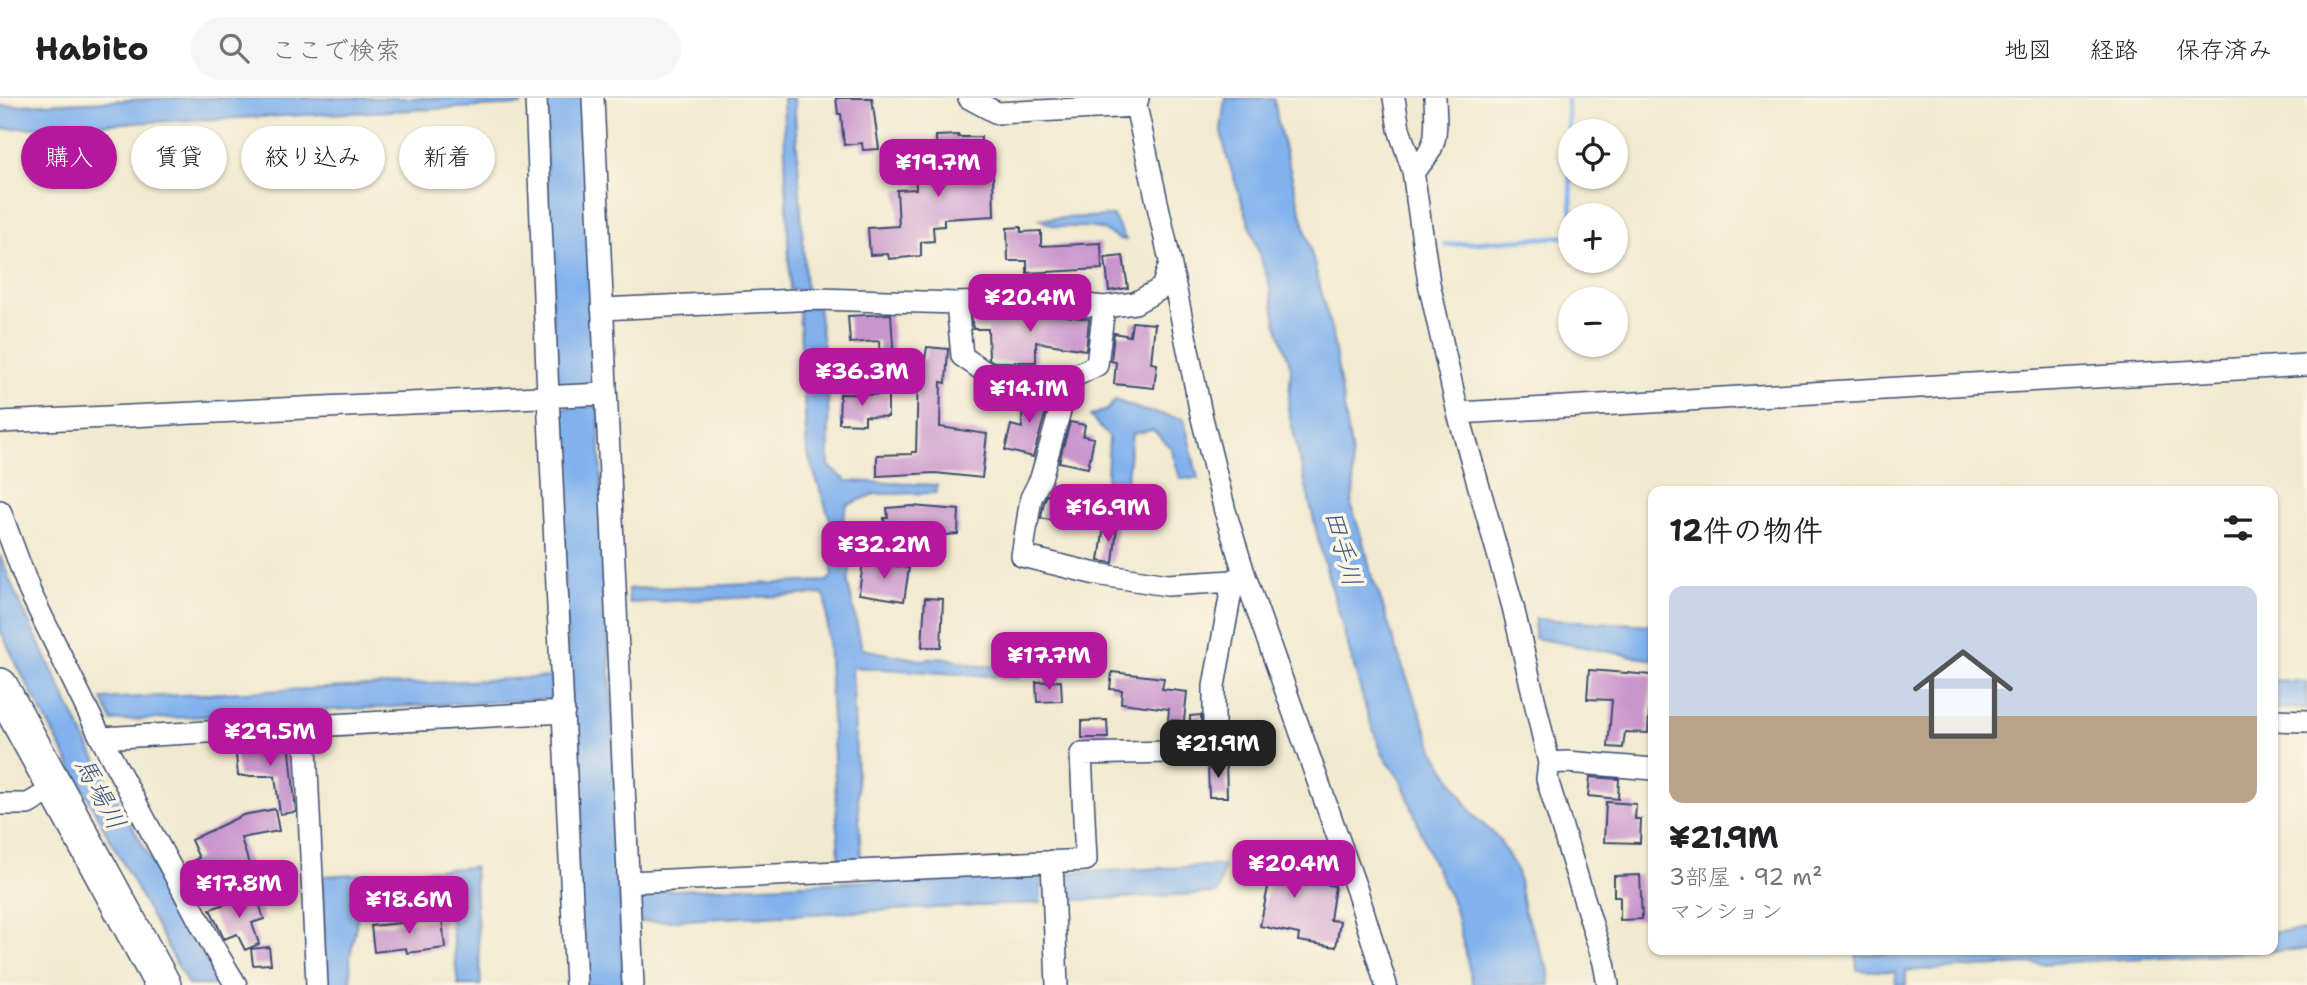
<!DOCTYPE html>
<html lang="ja">
<meta charset="utf-8">
<style>
:root{--surface:#fff;--page:#f6f6f6;--text:#202124;--muted:#757577;--line:#e0e0e0;--accent:#b5179e}
body{margin:0;font-family:"Shantell Sans","Klee One",sans-serif;background:var(--page);color:var(--text);height:100vh;display:flex;flex-direction:column;font-size:26px;white-space:nowrap}
*{box-sizing:border-box;margin:0}
p{font-size:23px;color:var(--muted)}
.icon{flex:none;width:38px;height:38px;fill:none;stroke:currentColor;stroke-width:2;stroke-linecap:round;stroke-linejoin:round}
.map{position:relative;flex:1;overflow:hidden}
.sheet{position:absolute;left:1648px;top:388px;width:630px;height:469px;display:flex;flex-direction:column;background:var(--surface);border-radius:14px;box-shadow:0 2px 5px #0004}
.sheet>*{flex:none}
.guide{position:absolute;left:21px;top:28px;width:665px;height:63px;display:flex;gap:14px}
.controls{position:absolute;left:1558px;top:21px;display:grid;gap:14px}
.controls a{display:grid;place-items:center;width:70px;height:70px;border-radius:50%;background:var(--surface);box-shadow:0 2px 5px #0004;font-size:35px}
.price{position:absolute;translate:-50% -60px;padding:0 16px;border-radius:14px;background:var(--accent);color:#fff;font-size:23px;line-height:46px;filter:drop-shadow(0 2px 4px #0008)}
.price::after{content:'';position:absolute;left:50%;top:42px;width:21px;height:16px;margin-left:-10px;background:inherit;clip-path:polygon(0 0,100% 0,50% 100%)}
.price.selected{background:#222;color:#fff}
ul{padding:0;list-style:none}
li{display:grid;align-content:center;gap:14px;height:371px;padding:0 21px}
li+li{border-top:2px solid var(--line)}
li span{display:grid;place-items:center;height:217px;border-radius:14px;color:#555}
li>.icon{margin-inline-start:auto}
span .icon{width:126px;height:126px;fill:#fffc;stroke-width:1}
li b{font-size:30px}
h2{display:flex;justify-content:space-between;align-items:center;height:84px;padding:0 21px;font-size:30px}
.tag{padding:0 24px;border-radius:32px;background:var(--surface);box-shadow:0 2px 5px #0004;font-size:24px;line-height:63px}
.tag.selected{background:var(--accent);color:#fff}
header{display:flex;align-items:center;gap:42px;box-sizing:border-box;height:98px;padding:0 35px;background:var(--surface);border-bottom:2px solid var(--line)}
header strong{font-size:33px}
nav{display:flex;gap:38px;margin-inline-start:auto;font-size:24px}
.search{width:490px;height:63px;background:var(--page);display:flex;align-items:center;gap:18px;box-sizing:border-box;padding:0 24px;border-radius:38px;color:var(--muted);font-size:26px}
.map>svg:first-child{display:block}
.water{fill:#82b2ed;stroke:#4e70a6;stroke-width:2}
.lines{fill:none;stroke-linecap:round;stroke-linejoin:round}
.stream{stroke:#82b2ed;stroke-width:5}
.building{fill:#c995cd}
.minor-casing{stroke:#3b4b6f;stroke-width:24}
.trunk-casing{stroke:#3b4b6f;stroke-width:38}
.minor{stroke:#fff;stroke-width:21}
.trunk{stroke:#fff;stroke-width:35}
.labels{text-anchor:middle;dominant-baseline:central;stroke-width:7;stroke-linejoin:round;paint-order:stroke}
.water-label{font-size:26px;font-style:italic;fill:#3a5689;stroke:#fcf5e5}
</style>
<header>
<strong>Habito</strong>
<div class="search"><svg class="icon" aria-label="search" viewBox="0 0 24 24"><circle cx="10" cy="10" r="6"/><path d="M15 15l6 6"/></svg>ここで検索</div>
<nav><a>地図</a><a>経路</a><a>保存済み</a></nav>
</header>
<div class="map">
<svg width="2307" height="887" viewBox="0 0 2307 887">
<rect width="100%" height="100%" fill="#fcf5e5"/>
<filter id="ink" filterUnits="userSpaceOnUse"><feTurbulence type="fractalNoise" baseFrequency=".0143" numOctaves="2"/><feDisplacementMap in="SourceGraphic" scale="14" xChannelSelector="R" yChannelSelector="G"/><feConvolveMatrix kernelMatrix="1 2 1 2 8 2 1 2 1" color-interpolation-filters="sRGB"/></filter>
<filter id="wash" filterUnits="userSpaceOnUse"><feTurbulence type="fractalNoise" baseFrequency=".00686" numOctaves="4" result="noise"/><feDisplacementMap in="SourceGraphic" scale="28" xChannelSelector="R" yChannelSelector="G"/><feGaussianBlur stdDeviation="1.57" result="paint"/><feColorMatrix in="noise" values="0 0 0 0 0 0 0 0 0 0 0 0 0 0 0 0 0 1.4 0 .05"/><feComposite in="paint" operator="in"/></filter>
<g filter="url(#wash)">
<rect width="100%" height="100%" fill="#f1ead0"/>
<path class="water" d="M175,0H521V7L0,31V8Z
M544,0H585L597,284L582,285L583,309L598,308L624,887H583L557,310L571,309L570,286H555Z
M783,0H794L806,192H790Z
M1225,0H1274L1278,25L1332,235L1351,351L1354,391L1351,407L1366,453L1372,480L1377,490L1397,553L1434,652L1473,717L1498,740L1517,772L1524,812L1549,873L1550,887H1473L1454,807L1431,760L1402,684L1383,657L1368,618L1321,453L1288,311L1291,270L1276,223L1269,185L1227,59L1221,32Z
M1113,118L1126,142C1112,141 1111,134 1100,131C1079,125 1059,135 1040,121Z
M818,209L828,284L829,368L847,383L937,387L936,395L875,396L847,407L843,421L852,457L848,485L862,551L921,562L943,559L979,568H1011L1026,555L1068,556L1078,564L1073,567L1048,563L1025,569L1018,580L852,569L861,762L839,763L826,501L822,496L629,505L628,491L827,483L832,478V427L807,354L799,210Z
M1115,302L1142,312L1184,321L1198,381L1180,380L1171,350L1153,332L1132,336L1125,397L1118,405L1106,394L1109,339L1090,318L1107,312Z
M0,457L15,495L87,645L219,887H188L19,571L0,532Z
M1535,521L1654,527V562L1534,540Z
M551,579L553,601L112,623L102,601Z
M2273,582L2307,584V611L2273,610Z
M1224,767L1218,795L1063,803L1062,775Z
M474,769L481,887H458L450,815L427,800L359,811L350,859L351,887H326L322,778Z
M1040,775L1041,805L639,824L637,794Z
M2307,832V851L1906,873V887H1896L1895,874L1857,872L1856,857L1941,852H2273V834Z"/>
<g class="lines">
<path class="stream" d="M1567,0L1570,63
M1570,79L1572,117
M1445,147L1570,138"/>
</g>
<g id="blocks">
<path class="building" d="M836,0H872L879,51L863,52L862,45L844,47L841,16H838Z
M958,37V39H981L980,75H993L994,118L944,121V128L933,129L934,143L921,144V158L889,161L888,156L870,157L868,130L899,128L897,92L916,91L915,77L937,76L936,38Z
M1021,129V134L1041,133V148L1101,145L1102,171L1027,175V163H1008L1007,130Z
M1123,158L1128,190L1109,193L1105,160Z
M1040,215L1089,221L1086,252L1036,244V264H994L989,261L988,231H973L971,218Z
M891,216L894,263L925,261L927,249L948,251L946,285L941,284L940,329L987,336L982,380L935,375L877,378V357L912,356V354H916L918,278L881,280L879,243L850,245L848,218Z
M1132,224L1155,226L1151,265L1157,266L1154,290L1114,286L1116,264L1111,263L1114,235L1130,238Z
M1023,295L1051,296L1033,359L1005,352L1011,327L1022,330Z
M840,296L888,297V319L865,318V326L839,325Z
M1070,324L1085,327L1083,338L1094,340L1088,370L1059,364Z
M1047,397L1082,405L1077,428L1041,420L1044,404Z
M912,408L959,412L958,436L886,442L884,420H888L887,410Z
M1104,428L1117,429L1113,465L1099,463Z
M863,463L909,470L904,503L859,496Z
M925,500L943,501L941,549H922Z
M1589,572L1651,577L1648,635L1625,634L1623,650L1608,649L1612,602L1587,601Z
M1112,574L1164,580L1162,591L1187,594L1184,623L1168,622L1169,611L1121,605L1122,592L1110,591Z
M1061,583L1062,603L1037,604L1036,584Z
M1201,617V640H1190V618Z
M1107,622L1108,640H1082V623Z
M289,643L296,714L280,716L275,678H238L235,646Z
M1226,664L1227,699H1209L1208,666Z
M1590,679L1619,681L1618,701L1588,698Z
M1606,704L1636,706L1635,721H1641L1640,745L1604,744Z
M275,711L279,733L241,740L250,769L197,787L187,765L199,760L191,742L243,717Z
M1245,749L1277,755L1274,767L1317,774L1316,785L1335,788L1330,822L1340,823L1336,849L1298,843L1299,836L1260,828L1270,780L1239,773Z
M1640,777L1642,821L1620,822V798H1614V778Z
M256,796L264,821L252,825L259,846L245,852L237,836L224,841L210,811Z
M442,821L445,850L407,855L406,850L374,854L371,828Z
M269,849L271,866L253,867L251,851Z"/>
</g>
</g>
<g filter="url(#ink)">
<use href="#blocks" fill-opacity="0" stroke="#3b4b6f" stroke-width="2"/>
<g class="lines">
<g class="minor-casing">
<path id="minor" d="M536,0L548,298L576,887
M593,0L633,887
M969,0L997,15L1136,8L1133,0
M1138,0L1136,8L1170,163L1201,316L1225,413L1244,475L1357,793L1386,887
M1394,0L1399,31L1413,73L1429,185L1458,315L1513,509L1549,665L1547,681L1604,865L1608,887
M1413,73C1440,50 1436,33 1435,0
M1104,209L1097,267L1069,281L1041,380L1031,400L1022,458L1096,476L1167,487L1233,483L1242,476
M602,211L817,201L957,205
M1005,288L962,258L957,205L1040,202L1104,209L1135,205L1162,190L1170,165
M1458,315L2307,267
M0,324L605,296
M0,413L30,494L101,640L215,852L236,887
M2273,622L2307,623
M305,628L317,887
M101,640L564,614
M1549,665L1567,664L1654,671
M0,706H28L55,690
M1052,763L1057,887
M629,784L1086,762L1081,656L1214,653V588L1233,483"/>
</g>
<g class="trunk-casing">
<path id="trunk" d="M0,588L163,887"/>
</g>
<use href="#minor" class="minor"/>
<use href="#trunk" class="trunk"/>
</g>
</g>
<g class="labels">
<g class="water-label">
<text transform="translate(1344 450) rotate(75)">田手川</text>
<text transform="translate(101 695) rotate(62)">馬場川</text>
</g>
</g>
</svg>
<div class="controls">
<a><svg class="icon" aria-label="locate" viewBox="0 0 24 24"><circle cx="12" cy="12" r="6"/><path d="M12 2v4M12 18v4M2 12h4M18 12h4"/></svg></a>
<a>+</a>
<a>−</a>
</div>
<b class="price" style="left:938px;top:101px">¥19.7M</b>
<b class="price" style="left:1030px;top:236px">¥20.4M</b>
<b class="price" style="left:862px;top:310px">¥36.3M</b>
<b class="price" style="left:1029px;top:327px">¥14.1M</b>
<b class="price" style="left:1108px;top:446px">¥16.9M</b>
<b class="price" style="left:884px;top:483px">¥32.2M</b>
<b class="price" style="left:1049px;top:594px">¥17.7M</b>
<b class="price" style="left:270px;top:670px">¥29.5M</b>
<b class="price selected" style="left:1218px;top:682px">¥21.9M</b>
<b class="price" style="left:1294px;top:802px">¥20.4M</b>
<b class="price" style="left:239px;top:822px">¥17.8M</b>
<b class="price" style="left:409px;top:838px">¥18.6M</b>
<div class="guide">
<a class="tag selected">購入</a>
<a class="tag">賃貸</a>
<a class="tag">絞り込み</a>
<a class="tag">新着</a>
</div>
<section class="sheet">
<h2>12件の物件<svg class="icon" aria-label="filters" viewBox="0 0 24 24"><path d="M4 7h16M4 17h16"/><circle cx="9" cy="7" r="2"/><circle cx="15" cy="17" r="2"/></svg></h2>
<ul>
<li><span style="background:linear-gradient(#c9d6e8 60%,#b9a48a 0)"><svg class="icon" aria-label="home" viewBox="0 0 24 24"><path d="M3 11l9-7 9 7M6 9v11h12V9"/></svg></span><div><b>¥21.9M</b><p>3部屋 · 92 m²</p><p>マンション</p></div></li>
</ul>
</section>
</div>
